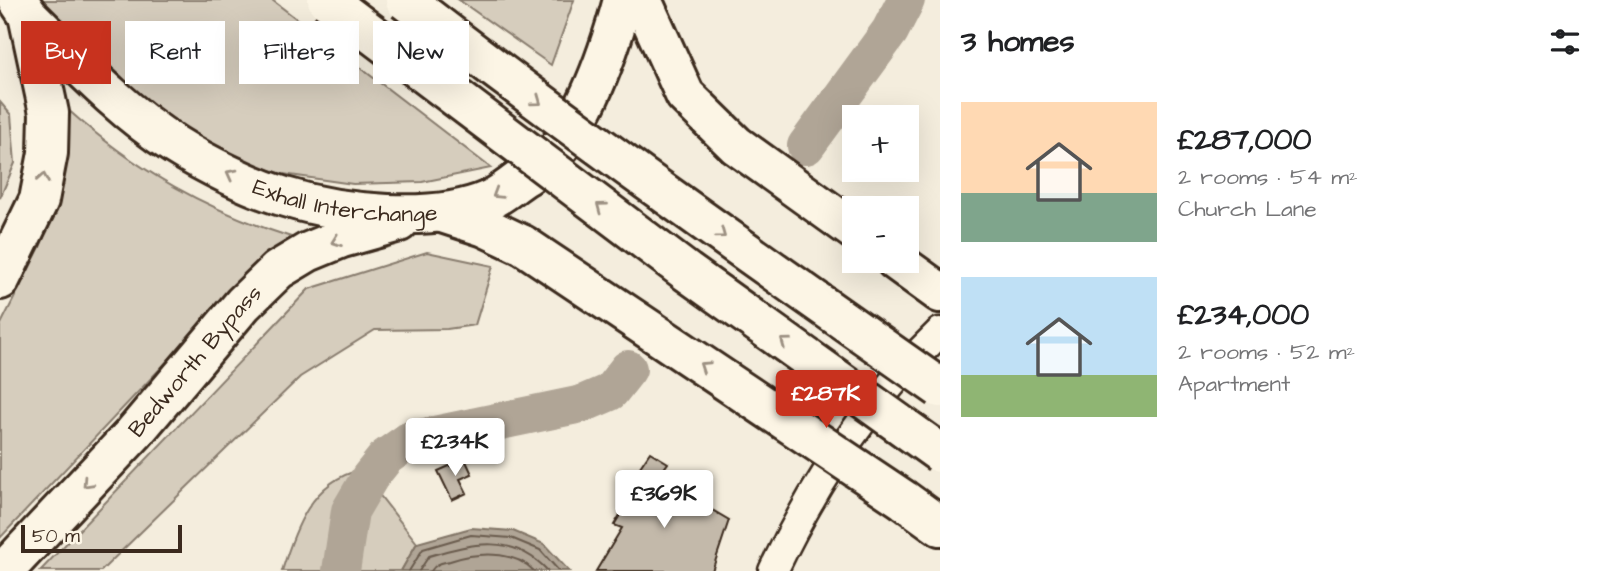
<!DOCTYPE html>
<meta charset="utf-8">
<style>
:root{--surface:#fff;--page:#f6f6f6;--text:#202124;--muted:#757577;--accent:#c8321e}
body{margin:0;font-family:"Architects Daughter",sans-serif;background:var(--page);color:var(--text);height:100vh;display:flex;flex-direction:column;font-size:26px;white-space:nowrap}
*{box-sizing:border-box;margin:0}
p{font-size:23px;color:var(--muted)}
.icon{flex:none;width:38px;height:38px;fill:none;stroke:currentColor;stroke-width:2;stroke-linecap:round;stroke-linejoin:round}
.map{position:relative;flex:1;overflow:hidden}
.sheet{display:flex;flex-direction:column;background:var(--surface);width:665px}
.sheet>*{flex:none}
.banner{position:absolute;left:21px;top:21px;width:665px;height:63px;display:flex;gap:14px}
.tools{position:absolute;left:842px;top:105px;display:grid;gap:14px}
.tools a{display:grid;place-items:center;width:77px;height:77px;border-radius:0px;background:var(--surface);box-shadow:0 7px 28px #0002;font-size:35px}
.scale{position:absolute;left:21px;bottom:18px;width:161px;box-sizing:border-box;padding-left:7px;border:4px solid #3b2a1e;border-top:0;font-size:19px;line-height:24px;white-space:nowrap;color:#3b2a1e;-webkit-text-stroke:5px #fcf5e5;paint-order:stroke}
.price{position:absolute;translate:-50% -60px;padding:0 16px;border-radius:7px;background:#fff;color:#222;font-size:23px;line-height:46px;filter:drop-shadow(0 2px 4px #0008)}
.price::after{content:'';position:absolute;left:50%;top:42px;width:21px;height:16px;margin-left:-10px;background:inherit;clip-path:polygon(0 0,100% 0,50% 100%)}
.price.selected{background:var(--accent);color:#fff}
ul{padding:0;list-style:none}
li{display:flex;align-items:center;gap:21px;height:175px;padding:0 21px}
li span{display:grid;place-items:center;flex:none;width:196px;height:140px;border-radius:0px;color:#555}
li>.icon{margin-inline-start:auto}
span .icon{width:84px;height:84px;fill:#fffc;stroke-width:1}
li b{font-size:30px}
h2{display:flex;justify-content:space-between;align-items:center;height:84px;padding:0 21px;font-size:30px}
.tag{padding:0 24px;border-radius:0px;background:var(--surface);box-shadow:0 7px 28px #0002;font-size:24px;line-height:63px}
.tag.selected{background:var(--accent);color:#fff}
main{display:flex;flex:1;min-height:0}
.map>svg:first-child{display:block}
.green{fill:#d6cdbd;stroke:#887c6e;stroke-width:2}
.water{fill:#b0a596;stroke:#817466;stroke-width:2}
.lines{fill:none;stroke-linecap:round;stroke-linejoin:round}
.shore{stroke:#6a5b4e;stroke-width:2}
.river{stroke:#b0a596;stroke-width:38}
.building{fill:#c3b9aa;stroke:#3b2a1e;stroke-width:2}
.minor-casing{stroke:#3b2a1e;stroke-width:33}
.highway-casing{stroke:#3b2a1e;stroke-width:44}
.minor{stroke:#fcf5e5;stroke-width:28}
.highway{stroke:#fcf5e5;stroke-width:38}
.highway-bridge-casing{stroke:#3b2a1e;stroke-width:44;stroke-linecap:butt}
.highway-bridge{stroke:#fcf5e5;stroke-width:38}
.oneway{stroke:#9c9082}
.labels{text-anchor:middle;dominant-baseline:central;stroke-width:5;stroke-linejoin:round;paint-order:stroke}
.street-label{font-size:23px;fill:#3b2a1e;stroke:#fcf5e5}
</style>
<main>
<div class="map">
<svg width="940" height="571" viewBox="0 0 940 571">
<rect width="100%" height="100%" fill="#f4eddd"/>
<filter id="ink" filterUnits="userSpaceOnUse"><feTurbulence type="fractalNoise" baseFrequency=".0143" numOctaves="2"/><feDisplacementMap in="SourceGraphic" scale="14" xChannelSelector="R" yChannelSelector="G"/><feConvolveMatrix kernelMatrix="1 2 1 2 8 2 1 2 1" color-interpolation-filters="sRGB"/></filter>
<g filter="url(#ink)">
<path class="green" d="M41,0H272L491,168L422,182L353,184L283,174L250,164L186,136L57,24Z
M459,0H574L551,65Z
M0,102L11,115L15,163L0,198Z
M66,108C136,171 208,211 297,239L242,282L0,538V326L40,247L61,194L65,166Z
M427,252L493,266L475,325L447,329L375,330L300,377L101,571H40L309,289Z
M360,470L417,543L401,571H282C295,528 312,481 360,470Z"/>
<path class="water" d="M471,528L513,531L544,544L569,571H401L417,543Z"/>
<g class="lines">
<path class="shore" d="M409,571L423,549L471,535L511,538L540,550L559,571
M419,571L429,556C473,543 513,533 548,571
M431,571C436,563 442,563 450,561C475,553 513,549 534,571"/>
<path class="river" d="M806,146L890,31L906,0
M341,571L350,511L370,477L386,457L410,440L582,404L610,392L628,369"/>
</g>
<path class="building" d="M650,452L668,463L655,481L697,509L700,503L729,520L712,571H596L622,528L614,525L639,484L632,479Z
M465,459L472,474L460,479L467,493L452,500L438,471Z"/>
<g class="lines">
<g class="minor-casing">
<path id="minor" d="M773,571C815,483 869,400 940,332"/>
</g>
<g class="highway-casing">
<g id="highway">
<path id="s1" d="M18,0L28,15C74,60 120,110 175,145C205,164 251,187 285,197C340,214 435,224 489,200C501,195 513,184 524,177C533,171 543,165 550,158C587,118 609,52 623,0"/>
<path d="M642,0L685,95L736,145L854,230"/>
<path d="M442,213L485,227L523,245"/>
<path d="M896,261L940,293"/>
<path d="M0,280L39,200L48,153L49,113L28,15"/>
<path d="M904,500L940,526"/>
<path id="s2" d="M4,571L134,433L243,304L278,270L308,252L342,238L399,222"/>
</g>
</g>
<use href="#minor" class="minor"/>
<use href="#highway" class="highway"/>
<g class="highway-bridge-casing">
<path id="highway-bridge" d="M327,0L687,272L940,453
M405,0C579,135 760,262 940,388
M523,245L904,500"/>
</g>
<use href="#highway-bridge" class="highway-bridge"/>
</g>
<defs><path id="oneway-chevron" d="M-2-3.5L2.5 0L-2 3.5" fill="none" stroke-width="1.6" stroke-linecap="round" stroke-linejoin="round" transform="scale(1.75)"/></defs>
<g class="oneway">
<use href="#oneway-chevron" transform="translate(537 101) rotate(36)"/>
<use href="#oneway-chevron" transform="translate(231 174) rotate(-152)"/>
<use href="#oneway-chevron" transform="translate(43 178) rotate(-80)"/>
<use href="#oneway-chevron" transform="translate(497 194) rotate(148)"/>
<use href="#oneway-chevron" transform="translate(601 207) rotate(-143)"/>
<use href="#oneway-chevron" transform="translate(721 234) rotate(36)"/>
<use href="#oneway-chevron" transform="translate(336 241) rotate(160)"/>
<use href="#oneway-chevron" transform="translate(785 342) rotate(-144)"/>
<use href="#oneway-chevron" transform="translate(704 366) rotate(-146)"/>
<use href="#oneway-chevron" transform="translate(87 483) rotate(133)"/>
</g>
</g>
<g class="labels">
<g class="street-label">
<text stroke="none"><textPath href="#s1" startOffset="397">Exhall Interchange</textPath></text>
<text stroke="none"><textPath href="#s2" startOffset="284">Bedworth Bypass</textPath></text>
</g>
</g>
</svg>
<div class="tools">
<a>+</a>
<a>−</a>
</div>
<div class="scale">50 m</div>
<b class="price selected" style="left:826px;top:430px">£287K</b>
<b class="price" style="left:455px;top:478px">£234K</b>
<b class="price" style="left:664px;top:530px">£369K</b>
<div class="banner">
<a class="tag selected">Buy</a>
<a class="tag">Rent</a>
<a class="tag">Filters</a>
<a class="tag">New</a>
</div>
</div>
<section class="sheet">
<h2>3 homes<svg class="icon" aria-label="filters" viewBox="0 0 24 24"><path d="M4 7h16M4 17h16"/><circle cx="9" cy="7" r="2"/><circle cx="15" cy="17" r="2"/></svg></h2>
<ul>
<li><span style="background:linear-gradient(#ffd9b3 65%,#7fa58c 0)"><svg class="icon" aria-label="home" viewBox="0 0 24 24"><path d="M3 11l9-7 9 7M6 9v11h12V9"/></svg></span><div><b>£287,000</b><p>2 rooms · 54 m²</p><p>Church Lane</p></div></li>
<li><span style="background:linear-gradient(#bfe0f5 70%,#8fb573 0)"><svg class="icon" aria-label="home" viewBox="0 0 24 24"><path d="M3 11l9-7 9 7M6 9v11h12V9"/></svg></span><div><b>£234,000</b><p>2 rooms · 52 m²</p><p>Apartment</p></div></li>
</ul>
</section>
</main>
